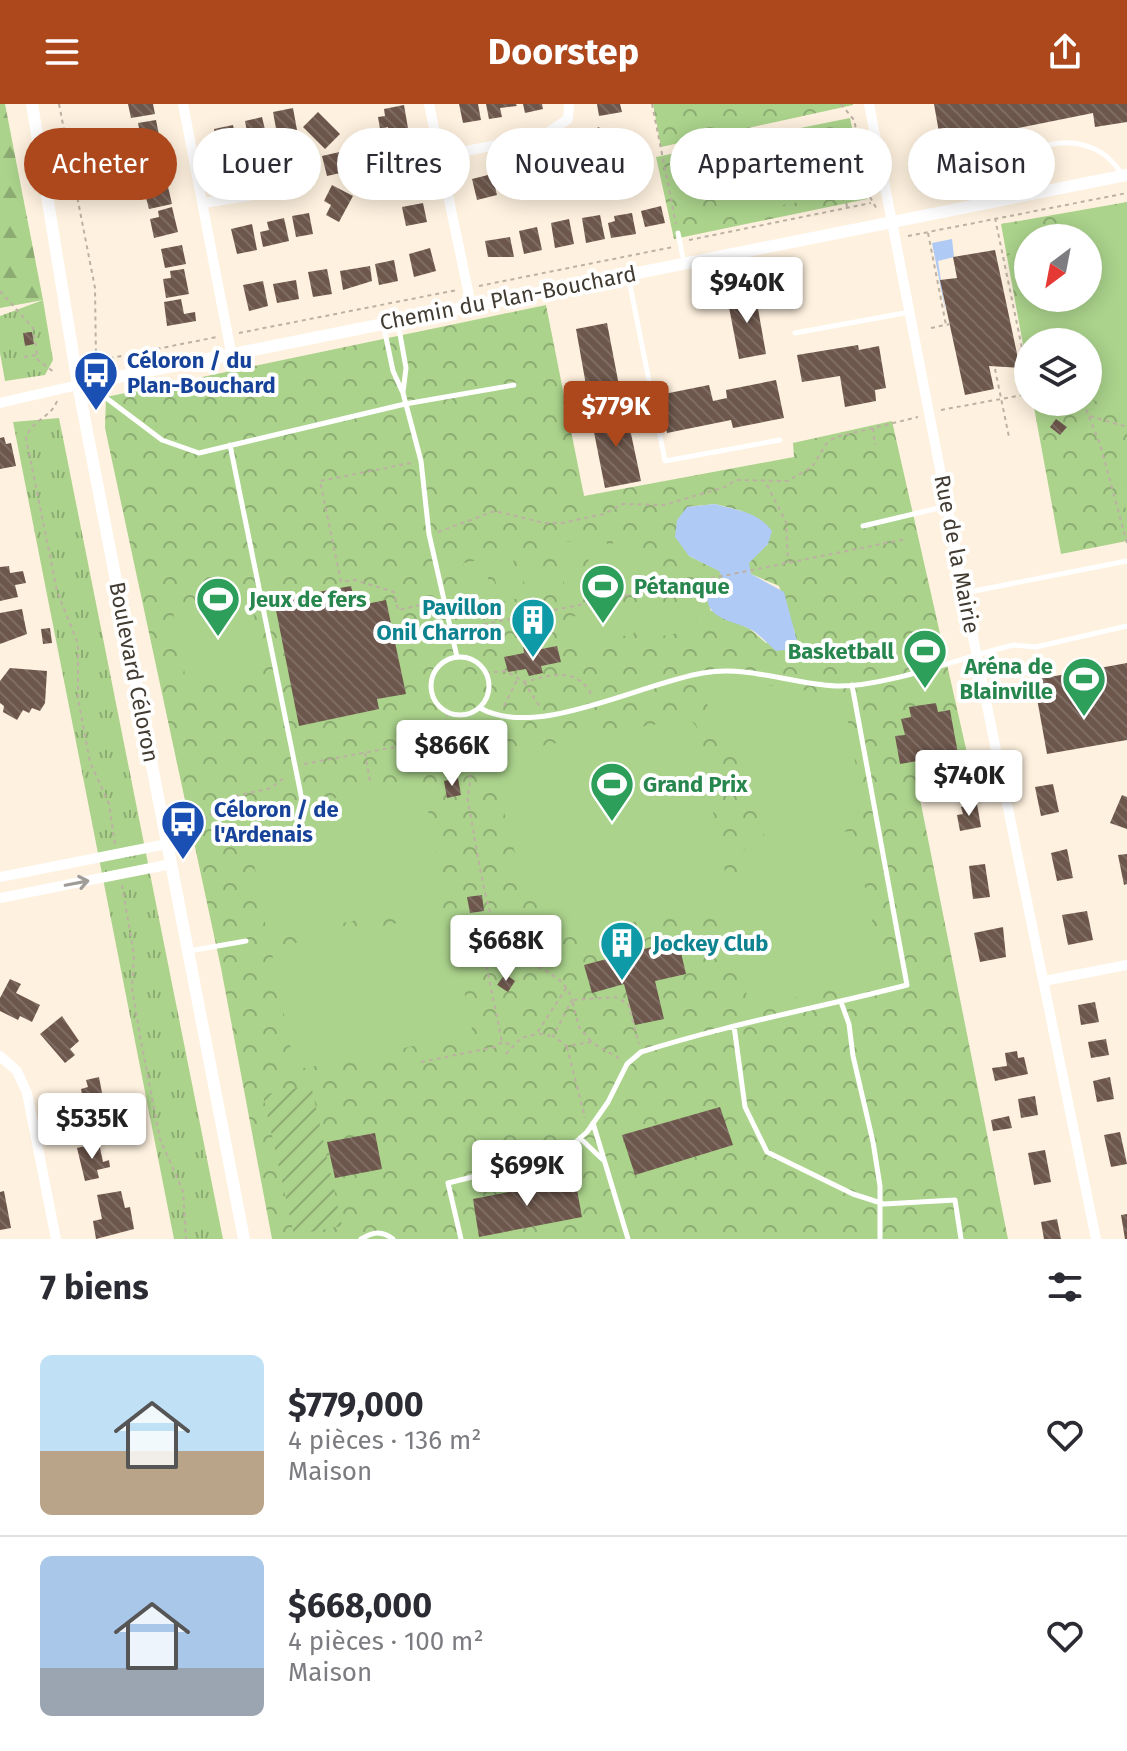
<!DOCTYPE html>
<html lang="fr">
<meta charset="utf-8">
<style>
:root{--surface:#fff;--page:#f2f2f3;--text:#2b2b33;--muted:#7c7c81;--line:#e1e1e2;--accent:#ad471c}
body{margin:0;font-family:"Fira Sans",sans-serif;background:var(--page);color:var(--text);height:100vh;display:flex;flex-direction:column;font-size:30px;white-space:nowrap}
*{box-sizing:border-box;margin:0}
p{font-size:26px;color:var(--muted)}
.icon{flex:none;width:44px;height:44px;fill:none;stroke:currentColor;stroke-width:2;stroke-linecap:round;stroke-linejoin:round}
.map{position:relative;height:1135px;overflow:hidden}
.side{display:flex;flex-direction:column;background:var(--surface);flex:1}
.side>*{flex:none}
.banner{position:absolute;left:24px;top:24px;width:1080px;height:72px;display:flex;gap:16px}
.needle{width:52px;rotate:212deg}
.tools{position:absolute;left:1014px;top:120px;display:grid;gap:16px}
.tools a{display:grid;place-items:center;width:88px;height:88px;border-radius:50%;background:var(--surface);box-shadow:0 4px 20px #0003;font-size:40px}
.price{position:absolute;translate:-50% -68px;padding:0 18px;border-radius:8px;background:#fff;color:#222;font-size:26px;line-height:52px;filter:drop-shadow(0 2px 4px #0008)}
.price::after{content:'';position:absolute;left:50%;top:48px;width:24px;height:18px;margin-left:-12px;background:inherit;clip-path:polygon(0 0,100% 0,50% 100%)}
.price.on{background:var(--accent);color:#fff}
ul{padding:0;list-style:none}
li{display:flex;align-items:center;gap:24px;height:200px;padding:0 40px}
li+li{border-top:2px solid var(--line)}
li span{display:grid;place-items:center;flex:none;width:224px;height:160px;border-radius:12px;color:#555}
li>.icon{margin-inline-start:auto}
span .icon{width:96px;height:96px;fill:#fffc;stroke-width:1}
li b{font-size:34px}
h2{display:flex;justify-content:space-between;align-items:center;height:96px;padding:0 40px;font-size:34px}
.chip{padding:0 28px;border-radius:36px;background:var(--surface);box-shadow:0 4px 20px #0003;font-size:28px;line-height:72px}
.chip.on{background:var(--accent);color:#fff}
header{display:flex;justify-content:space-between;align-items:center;height:104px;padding:0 40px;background:var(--accent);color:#fff;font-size:36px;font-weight:700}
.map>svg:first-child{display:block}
.grass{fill:url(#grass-tufts)}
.forest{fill:url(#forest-firs)}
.park{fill:url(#park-crowns);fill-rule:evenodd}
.garden{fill:url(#garden-furrows)}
.pitch{fill:#abd38c;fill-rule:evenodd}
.water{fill:#afcaf5}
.building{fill:url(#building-back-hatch)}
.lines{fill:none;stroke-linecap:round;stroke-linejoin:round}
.path{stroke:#bcb1a3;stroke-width:2;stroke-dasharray:4 4;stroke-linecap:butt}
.service{stroke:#fff;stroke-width:5}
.minor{stroke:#fff;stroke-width:10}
.tertiary{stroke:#fff;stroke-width:12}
.oneway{stroke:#a09d98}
.labels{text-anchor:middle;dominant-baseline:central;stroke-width:8;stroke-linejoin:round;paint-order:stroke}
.street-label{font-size:22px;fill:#413b32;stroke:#fff}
.transit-label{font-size:22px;font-weight:bold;fill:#164399;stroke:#fff;text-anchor:start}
.leisure-label{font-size:22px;font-weight:bold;fill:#27864d;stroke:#fff;text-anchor:start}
.culture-label{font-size:22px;font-weight:bold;fill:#0d838f;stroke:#fff;text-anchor:end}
</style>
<header><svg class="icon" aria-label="menu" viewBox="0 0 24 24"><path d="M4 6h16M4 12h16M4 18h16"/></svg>Doorstep<svg class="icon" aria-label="share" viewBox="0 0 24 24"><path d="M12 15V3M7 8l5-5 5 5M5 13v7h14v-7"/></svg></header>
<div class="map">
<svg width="1127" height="1135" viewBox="0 0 1127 1135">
<defs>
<pattern id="grass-tufts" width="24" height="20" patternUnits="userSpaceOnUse" patternTransform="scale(2)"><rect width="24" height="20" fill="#abd38c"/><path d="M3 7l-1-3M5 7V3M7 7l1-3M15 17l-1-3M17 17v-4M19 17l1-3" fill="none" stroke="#8dac73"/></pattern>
<pattern id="forest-firs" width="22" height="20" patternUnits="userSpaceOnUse" patternTransform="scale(2)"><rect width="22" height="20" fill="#abd38c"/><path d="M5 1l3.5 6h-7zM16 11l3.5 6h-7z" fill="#8dac73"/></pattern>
<pattern id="park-crowns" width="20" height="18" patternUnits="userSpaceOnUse" patternTransform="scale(2)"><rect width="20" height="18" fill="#abd38c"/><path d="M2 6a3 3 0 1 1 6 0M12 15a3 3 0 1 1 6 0" fill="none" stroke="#8dac73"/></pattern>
<pattern id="garden-furrows" width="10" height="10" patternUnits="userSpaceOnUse" patternTransform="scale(2)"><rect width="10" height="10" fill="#abd38c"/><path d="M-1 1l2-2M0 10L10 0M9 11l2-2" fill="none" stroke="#8dac73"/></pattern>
<pattern id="building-back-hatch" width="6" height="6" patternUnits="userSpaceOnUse" patternTransform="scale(2)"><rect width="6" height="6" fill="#6d574c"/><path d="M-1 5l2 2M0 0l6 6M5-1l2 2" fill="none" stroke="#7f6d64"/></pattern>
</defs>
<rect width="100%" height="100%" fill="#fef1df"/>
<path class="grass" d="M43,196L53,256L45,271L5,277L0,249V212Z
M59,314L223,1135H174L13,318Z"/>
<path class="forest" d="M0,0H5L43,196L0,204Z"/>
<path class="park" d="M653,0H853V1L661,43Z
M850,14L867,95L674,135L656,53Z
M1127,98V437L1061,450L1033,298H1088V238H1028V268L1001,120ZM1028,134H1088V194H1028Z
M546,201L584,392L794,353L793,339L892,317L974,680L919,690L1008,1135H272L221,864L105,324L106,293ZM715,400L742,407L768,440L748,459L751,470L779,482L795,529L766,539L750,525L710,506L713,489L724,475L720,467L689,452L687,403Z"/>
<path class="garden" d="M311,981L342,1122L294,1131L263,991Z"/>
<path class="pitch" d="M820,27L833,91L719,114L706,50Z
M1127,98V314L1088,293V238H1029L1006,134ZM1028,134H1088V194H1028Z
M1127,352V411L1115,354Z
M632,425L641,469L620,474L611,429Z
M605,430L614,475L593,479L584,434Z
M577,436L586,481L565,485L556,440Z
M539,444L548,488L527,493L518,448Z
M512,449L520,494L500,498L490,453Z
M484,455L493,499L472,504L463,459Z
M249,488L265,566L187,581L172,502Z
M693,497L699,525L642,536L636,508Z
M628,501L634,530L577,541L571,513Z
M944,573L948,590L907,599L903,582Z
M731,576L832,590L846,606L862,697L854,717L841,728L853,727L882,864L873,878L750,903L726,813L714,811L722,799L596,826C576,822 549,811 536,794C512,762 503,696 492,657L499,650L689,614L696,622L729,788L736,778L748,776L741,751L749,740L816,732L765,735L734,633L716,631L707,599Z
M422,677L447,798L268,834L245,712Z
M448,809L473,930L295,966L271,844Z"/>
<path class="water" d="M952,135L954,153L938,157L946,210L932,139Z
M715,400C738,407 757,407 772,427L768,440L749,459L751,470L784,488L797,537L791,545L776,547C768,540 761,532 752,526C736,517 710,517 707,495L723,475L719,467L689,452L675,433L677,416L687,403Z"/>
<path class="building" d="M128,0H153L155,10L131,14Z
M459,0H478L481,16L463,19Z
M486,0H516L517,2L500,4L502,13L489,15Z
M523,0H542L543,5L525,9Z
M597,0H620L622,8L599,12Z
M934,0H1127V18L1095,23L1093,9L1013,25L1014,29L984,35L986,43L959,48L957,37L941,40Z
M404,1L409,30L390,33L388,23L380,25L378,13L385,12L384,5Z
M293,4L297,26L277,30L273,8Z
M318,8L340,30L325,45L303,23Z
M262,13L267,34L249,38L245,17Z
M156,16L161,41L143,44L138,19Z
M233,21L237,41L218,44L214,25Z
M598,23L618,32L608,52L589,42Z
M409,35L412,48L404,49L406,60L390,63L385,40Z
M165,45L169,68L150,72L145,49Z
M344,47L349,67L327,72L322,52Z
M585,52L589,77L562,82L558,59Z
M543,59L545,67L555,66L558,82L535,86L531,62Z
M517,64L521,83L503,87L499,67Z
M414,67L419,92L405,95L403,89L396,90L392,71Z
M492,70L497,91L477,96L472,75Z
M166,74L172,100L149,105L144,86L153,83L152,77Z
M332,81L353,92L339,118L326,111L331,101L324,97Z
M423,99L427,118L406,122L402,103Z
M661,102L665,119L645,123L641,107Z
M172,103L178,128L154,134L150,115L159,113L158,107Z
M309,109L313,130L296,133L292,112Z
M632,109L636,130L611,134L608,119L615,117L614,112Z
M600,111L605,135L586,139L582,114Z
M284,114L289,137L263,143L260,128L269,126L267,118Z
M569,115L574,140L555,144L551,119Z
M252,120L257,146L237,150L231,125Z
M537,123L542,146L524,150L519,127Z
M510,133L514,153H488L485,137Z
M182,141L186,160L165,164L161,145Z
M430,144L436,167L414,173L409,150Z
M995,146L1020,264L989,262L994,285L965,291L940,176L957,174L953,153Z
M394,156L398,177L379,181L375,160Z
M370,162L372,177L343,186L340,167Z
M184,165L189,190L166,194L163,175L171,174L170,167Z
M327,165L332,190L313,193L308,168Z
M296,176L299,195L277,199L273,180Z
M263,177L268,202L249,207L243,181Z
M755,188L766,250L739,255L727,193Z
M181,195L184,210L195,208L196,217L167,222L164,198Z
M607,219L621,292L589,298L576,225Z
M32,228L34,240L25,242L23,229Z
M858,241L859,246L879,242L886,284L875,286L876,297L845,303L840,272L802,278L797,251Z
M776,276L784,314L733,324L731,316L667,329L659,291L709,281L713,297L727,294L726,286Z
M626,306L641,377L605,384L591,313Z
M1056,315L1067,323L1060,331L1050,323Z
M4,333L6,340L11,339L16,362L0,365V334Z
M9,462L10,469L23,467L26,479L15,481L18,493L0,497V463Z
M351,482L356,502L386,496L406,590L377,595L379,605L299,622L274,496Z
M22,505L27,530L0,540V509Z
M50,524L52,539L43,540L41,525Z
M535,539L536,546L557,542L561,558L541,562L543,569L529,572L526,565L508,568L504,553L524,549L523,541Z
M1127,559V636L1047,650L1036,589L1024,592L1022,578Z
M10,564L47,567L45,599L40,607L32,604L29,609L23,606L17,616L3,608L4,602L0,599V577Z
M936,599L938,608L950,606L958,650L900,660L895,632L905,631L901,615L911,613L909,603Z
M429,630L434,636L431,642L425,643L420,638L423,632Z
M458,674L461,691L447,694L444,677Z
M1053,680L1059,708L1041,712L1035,683Z
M1122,691L1127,693V725L1110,719Z
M977,700L981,723L960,727L957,711L963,710L961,703Z
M1067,745L1073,774L1057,777L1051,749Z
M1127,750V780L1124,781L1118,751Z
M985,760L990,793L973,795L969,762Z
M482,791L484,807L470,809L467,793Z
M1087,807L1093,836L1068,841L1062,811Z
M1003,823L1006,853L980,858L974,829Z
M678,836L686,870L655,877L664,915L635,921L624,880L592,889L584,861Z
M505,870L515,877L508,888L497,881Z
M10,875L21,880L16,889L40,901L32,918L20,912L18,916L0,907V894Z
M1095,898L1099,918L1081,921L1078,901Z
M62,912L79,937L70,945L75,951L65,959L40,930Z
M1106,935L1109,951L1091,954L1088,938Z
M1017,947L1018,954L1024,953L1028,970L995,977L992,964L1007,962L1005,949Z
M99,973L106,1010L90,1013L91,1019L75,1022L72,1008L85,1005L81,985L88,983L86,976Z
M1110,973L1114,995L1097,998L1093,977Z
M1035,992L1038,1011L1021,1014L1018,995Z
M720,1003L733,1041L635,1071L622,1031Z
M1009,1012L1012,1024L993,1027L991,1016Z
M1120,1028L1127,1060L1111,1063L1104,1031Z
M375,1029L382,1065L335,1074L327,1038Z
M99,1039L103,1058L109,1056L110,1063L97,1066L99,1074L85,1077L77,1044Z
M1045,1046L1051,1078L1034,1081L1028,1049Z
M575,1075L582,1113L479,1133L473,1095Z
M4,1087L11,1124L0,1126V1088Z
M121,1087L125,1104L130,1103L134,1125L96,1135L93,1117L102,1115L97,1091Z
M1127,1110V1135H1125L1121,1111Z
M1057,1115L1061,1135H1044L1041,1118Z"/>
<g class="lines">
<path class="path" d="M59,0L95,184L96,257
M652,0L676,120
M841,0L854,16L867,74
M833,91L846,97L847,103
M870,93L878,107
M995,114L1028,273
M928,129L946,221
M908,132L1127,89
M689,136L871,99
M479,182L673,143
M0,187L33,224L38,256L55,269
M931,224L950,220
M239,229L457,186
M24,253L36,251
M86,259L217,233
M995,265L1009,333
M57,297C51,314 31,316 26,334L57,487L78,540V595L90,658L109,700L115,740
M1083,298L1100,340L1127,439
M941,306L1028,290
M1090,312L1127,323
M873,324L875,341
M411,359L320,377L341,478L355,476L394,488L398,506L434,498
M767,381L786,418L788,458
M438,428L495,407L544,419H562L604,410L623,400L664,401L725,383L736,376L787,377L812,363L827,339L836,333L918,313
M460,525L906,435
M486,569L506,567L524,578C551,571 576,562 592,591
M524,578L540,603
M504,602L517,576
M417 637a10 10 0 1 1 20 0a10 10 0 1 1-20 0Z
M441,627L448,609
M440,628L438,658L443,661L464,657C472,668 471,680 467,693C474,724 485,815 503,838C522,863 563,864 572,896L553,932L567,942L591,938L620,955
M365,649L370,677
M304,660L417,639
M179,727L193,724
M182,749L195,724L231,693L271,684L286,672
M122,781L134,851L132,884L140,932L160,1035L183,1087L186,1135
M501,836L485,855L502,938
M551,932L537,929L567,883
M591,937L579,923L572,896L616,893L628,900L639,940
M567,943L585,1014
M506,950L521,934L537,930
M421,958L495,943L502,938L513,941"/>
<path class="service" d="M852,89L886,81
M993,96C1005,36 1091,16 1122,71
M678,129L684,159
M628,171L665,357L780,336
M383,219L393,267L403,289L421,357L429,430L457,553
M398,219L406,264L403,288
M795,229L910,208
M83,283L105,293L162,336L199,349L405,300L514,281
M230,341L302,696
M863,422L947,402
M964,489L1127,457
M431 582a29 29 0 1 1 58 0a29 29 0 1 1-58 0Z
M480,604C537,636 641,579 703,569C748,561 791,580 836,582C884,584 965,552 1014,541L1036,543L1127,522
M189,847L246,837
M841,898L849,920L853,952L873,1038L880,1082V1135
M734,922L745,1003L767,1048L853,1090L884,1100L955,1096L961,1135
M593,1019L628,1135
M580,1034L602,1055
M361,1135C373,1128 382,1126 393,1135
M461,1135L448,1079L561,1051L587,1028L608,998L627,960L641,948C729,920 818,904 907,881L852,581"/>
<path class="minor" d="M183,0L231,248
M429,0L471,201
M869,0L964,489L1096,1135
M440,52L543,32L568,15L569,0
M197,70L285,58L293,63L295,78L285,86L204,99
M0,299L78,281
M0,773L167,740
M0,794L171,760
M1044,877L1127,861
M0,952L17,967L27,989L56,1135"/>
<path class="tertiary" d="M32,0L78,281L244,1135
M78,281L1127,71"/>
</g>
<defs><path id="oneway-shaft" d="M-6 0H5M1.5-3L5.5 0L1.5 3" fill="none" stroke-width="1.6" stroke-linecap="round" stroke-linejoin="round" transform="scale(2)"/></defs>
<use class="oneway" href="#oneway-shaft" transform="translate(77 779) rotate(-11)"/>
<defs>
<g id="bus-pin" transform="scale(2.3)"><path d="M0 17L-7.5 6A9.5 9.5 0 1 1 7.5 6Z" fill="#1a4fb4" stroke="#fff"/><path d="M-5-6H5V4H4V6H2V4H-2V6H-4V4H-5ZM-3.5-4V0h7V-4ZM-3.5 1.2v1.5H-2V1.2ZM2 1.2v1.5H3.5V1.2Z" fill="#fff"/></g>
<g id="stadium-pin" transform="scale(2.3)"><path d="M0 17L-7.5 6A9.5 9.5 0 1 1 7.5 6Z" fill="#2e9e5b" stroke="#fff"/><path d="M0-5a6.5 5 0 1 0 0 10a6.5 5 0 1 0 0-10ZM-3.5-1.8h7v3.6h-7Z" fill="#fff"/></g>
<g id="building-pin" transform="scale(2.3)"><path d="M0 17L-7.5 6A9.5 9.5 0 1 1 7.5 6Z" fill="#0f9aa8" stroke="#fff"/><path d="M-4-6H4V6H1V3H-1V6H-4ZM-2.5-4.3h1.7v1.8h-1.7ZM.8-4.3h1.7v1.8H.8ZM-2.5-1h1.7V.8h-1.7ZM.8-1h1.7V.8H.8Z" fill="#fff"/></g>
</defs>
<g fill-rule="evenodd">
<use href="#bus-pin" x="96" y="269"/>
<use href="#stadium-pin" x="603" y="482"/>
<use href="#stadium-pin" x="218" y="495"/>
<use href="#building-pin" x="533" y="516"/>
<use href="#stadium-pin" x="925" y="547"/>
<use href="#stadium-pin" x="1084" y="575"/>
<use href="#stadium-pin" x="612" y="680"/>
<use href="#bus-pin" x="183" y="718"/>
<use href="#building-pin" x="622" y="839"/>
</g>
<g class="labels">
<g class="street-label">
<text transform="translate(508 194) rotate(-11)">Chemin du Plan-Bouchard</text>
<text transform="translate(957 450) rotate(79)">Rue de la Mairie</text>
<text transform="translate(134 568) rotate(79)">Boulevard Céloron</text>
</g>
<g class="transit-label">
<text x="127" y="256">Céloron / du<tspan x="127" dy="25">Plan-Bouchard</tspan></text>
<text x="214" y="705">Céloron / de<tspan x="214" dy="25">l'Ardenais</tspan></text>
</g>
<g class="leisure-label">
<text x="634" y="482">Pétanque</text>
<text x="249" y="495">Jeux de fers</text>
<text x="894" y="547" text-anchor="end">Basketball</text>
<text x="1053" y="562" text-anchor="end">Aréna de<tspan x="1053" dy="25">Blainville</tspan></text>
<text x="643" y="680">Grand Prix</text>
</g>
<g class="culture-label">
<text x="502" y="503">Pavillon<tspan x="502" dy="25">Onil Charron</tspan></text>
<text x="653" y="839" text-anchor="start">Jockey Club</text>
</g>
</g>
</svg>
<div class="tools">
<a><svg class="needle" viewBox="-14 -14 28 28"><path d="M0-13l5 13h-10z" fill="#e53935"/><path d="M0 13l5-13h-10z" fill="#7c7c81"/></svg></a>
<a><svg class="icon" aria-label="layers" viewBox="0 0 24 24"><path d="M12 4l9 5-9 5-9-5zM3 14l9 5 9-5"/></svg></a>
</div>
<b class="price" style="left:747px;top:221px">$940K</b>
<b class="price on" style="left:616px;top:345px">$779K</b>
<b class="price" style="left:452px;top:684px">$866K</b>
<b class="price" style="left:969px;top:714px">$740K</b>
<b class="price" style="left:506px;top:879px">$668K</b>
<b class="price" style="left:92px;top:1057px">$535K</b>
<b class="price" style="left:527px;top:1104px">$699K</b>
<div class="banner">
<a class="chip on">Acheter</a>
<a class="chip">Louer</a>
<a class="chip">Filtres</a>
<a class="chip">Nouveau</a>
<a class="chip">Appartement</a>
<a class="chip">Maison</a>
</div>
</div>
<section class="side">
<h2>7 biens<svg class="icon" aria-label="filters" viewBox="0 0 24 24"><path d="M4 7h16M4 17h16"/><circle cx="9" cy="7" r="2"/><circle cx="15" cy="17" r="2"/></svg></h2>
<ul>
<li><span style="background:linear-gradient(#bfe0f5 60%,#b9a48a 0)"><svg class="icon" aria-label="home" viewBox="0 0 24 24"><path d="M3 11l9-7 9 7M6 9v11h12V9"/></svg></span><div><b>$779,000</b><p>4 pièces · 136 m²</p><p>Maison</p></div><svg class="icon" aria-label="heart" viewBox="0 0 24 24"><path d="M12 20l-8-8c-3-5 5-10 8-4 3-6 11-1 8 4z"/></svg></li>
<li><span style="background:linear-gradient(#a9c7e8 70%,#9aa5b1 0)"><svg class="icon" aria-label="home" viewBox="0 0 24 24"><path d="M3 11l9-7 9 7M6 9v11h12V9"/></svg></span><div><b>$668,000</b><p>4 pièces · 100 m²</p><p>Maison</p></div><svg class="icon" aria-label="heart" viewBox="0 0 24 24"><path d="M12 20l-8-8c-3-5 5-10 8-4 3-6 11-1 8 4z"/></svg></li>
</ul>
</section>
